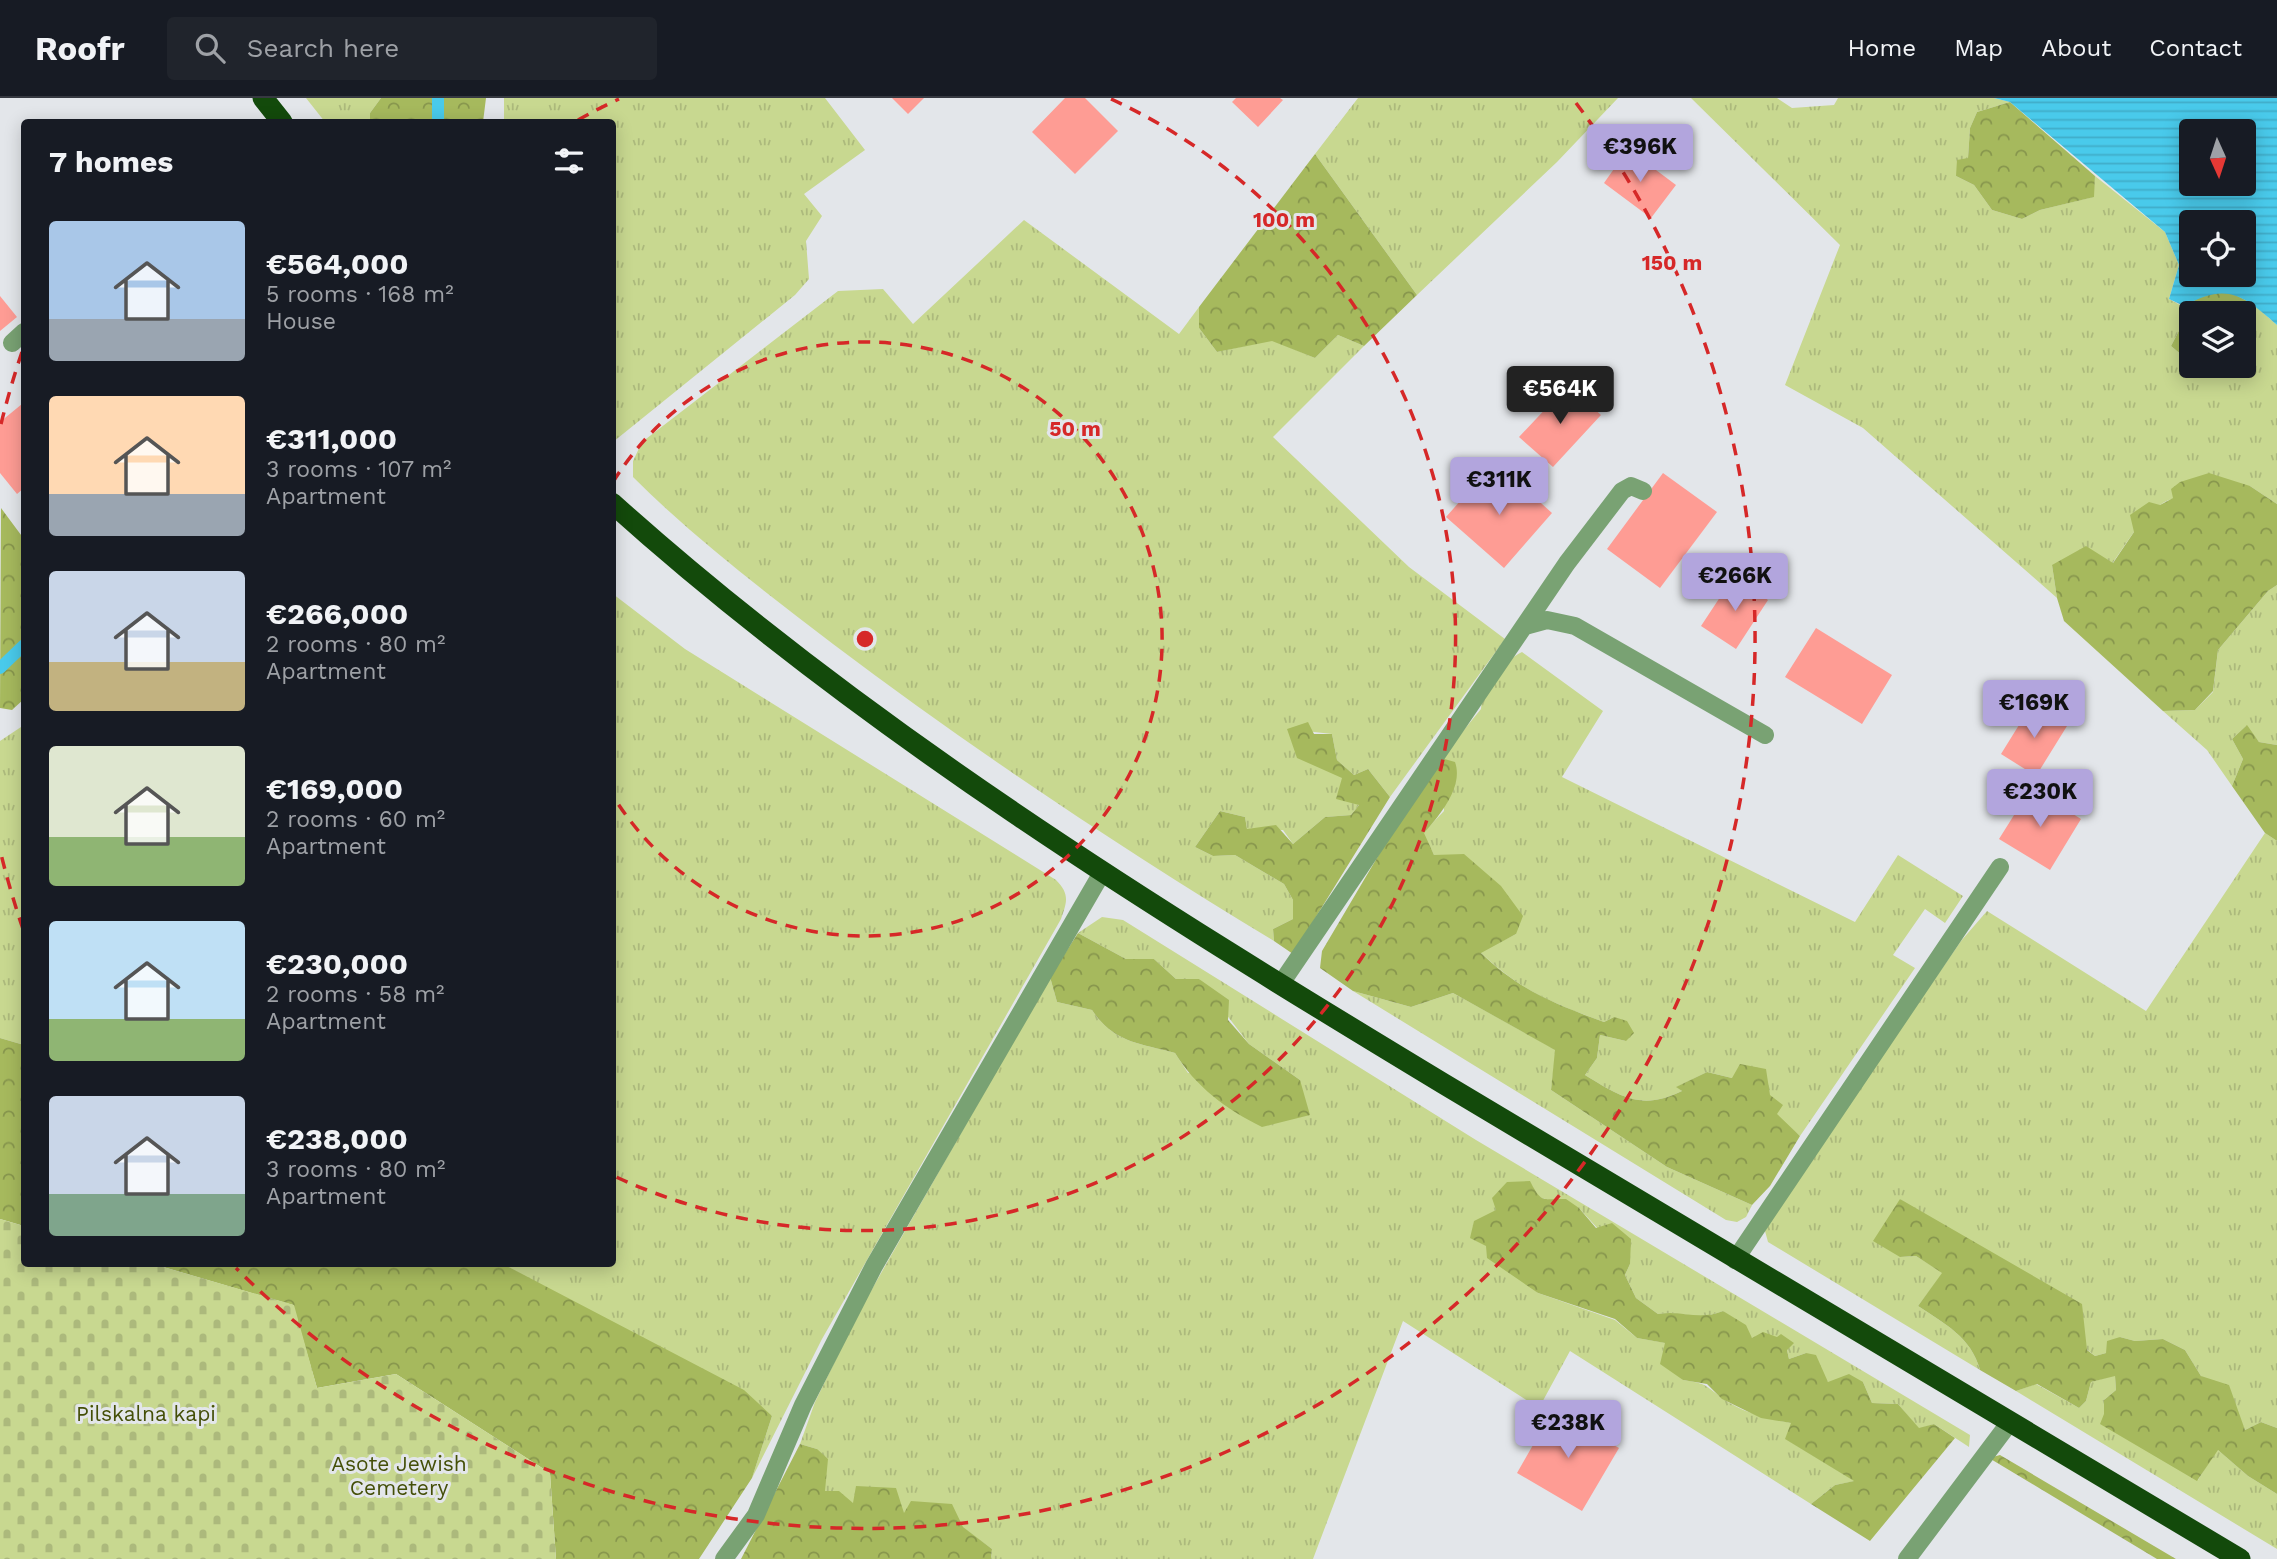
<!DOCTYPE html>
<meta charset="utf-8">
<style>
:root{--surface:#171b24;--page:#20242c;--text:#f1f3f6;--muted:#9ea1a6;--line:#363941;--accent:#b2a5dd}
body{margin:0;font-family:"Work Sans",sans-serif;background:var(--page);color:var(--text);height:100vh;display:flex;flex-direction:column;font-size:26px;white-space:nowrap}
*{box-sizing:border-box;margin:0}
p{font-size:23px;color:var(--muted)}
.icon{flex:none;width:38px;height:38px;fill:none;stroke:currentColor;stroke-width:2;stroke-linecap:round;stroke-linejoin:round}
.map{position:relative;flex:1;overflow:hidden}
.drawer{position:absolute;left:21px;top:21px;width:595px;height:1148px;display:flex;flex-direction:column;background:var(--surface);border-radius:7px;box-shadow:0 4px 18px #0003}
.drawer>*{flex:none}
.needle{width:46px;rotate:177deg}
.controls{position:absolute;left:2179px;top:21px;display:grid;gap:14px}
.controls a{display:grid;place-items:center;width:77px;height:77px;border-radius:7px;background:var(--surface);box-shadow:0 4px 18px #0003;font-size:35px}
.price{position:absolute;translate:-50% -60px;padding:0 16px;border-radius:7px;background:var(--accent);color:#111;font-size:23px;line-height:46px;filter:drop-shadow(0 2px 4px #0008)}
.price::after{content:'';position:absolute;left:50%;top:42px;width:21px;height:16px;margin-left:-10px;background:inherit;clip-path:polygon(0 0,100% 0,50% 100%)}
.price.current{background:#222;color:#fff}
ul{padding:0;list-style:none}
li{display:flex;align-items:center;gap:21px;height:175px;padding:0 28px}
li span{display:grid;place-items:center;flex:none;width:196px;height:140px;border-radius:7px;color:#555}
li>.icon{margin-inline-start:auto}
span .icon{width:84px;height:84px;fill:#fffc;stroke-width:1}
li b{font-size:30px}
h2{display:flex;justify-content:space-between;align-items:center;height:84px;padding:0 28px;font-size:30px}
header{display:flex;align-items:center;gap:42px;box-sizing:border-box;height:98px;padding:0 35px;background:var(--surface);border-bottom:2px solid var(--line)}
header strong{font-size:33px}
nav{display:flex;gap:38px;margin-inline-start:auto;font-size:24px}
.search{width:490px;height:63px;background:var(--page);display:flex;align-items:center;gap:18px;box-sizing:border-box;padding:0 24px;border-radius:7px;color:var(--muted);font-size:26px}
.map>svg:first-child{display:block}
.grass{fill:url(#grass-tufts)}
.forest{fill:url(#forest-crowns)}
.cemetery{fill:url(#cemetery-stones)}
.water{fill:url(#water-rules);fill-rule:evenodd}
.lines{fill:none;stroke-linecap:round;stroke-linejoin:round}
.stream{stroke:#49caeb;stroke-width:12}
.building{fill:#fe9c94}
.lane{stroke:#79a273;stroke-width:18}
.highway{stroke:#134a0b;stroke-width:21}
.ring{fill:none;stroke:#d62828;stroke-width:3.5;stroke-dasharray:12 9}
.labels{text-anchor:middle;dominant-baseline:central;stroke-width:6;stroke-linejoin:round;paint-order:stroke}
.park-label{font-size:21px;fill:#444f08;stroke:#e3e6ea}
.centre{fill:#d62828;stroke:#e3e6ea;stroke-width:3.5}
.ring-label{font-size:21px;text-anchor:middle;font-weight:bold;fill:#d62828;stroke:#e3e6ea;stroke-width:6;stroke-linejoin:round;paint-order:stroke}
</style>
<header>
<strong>Roofr</strong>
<div class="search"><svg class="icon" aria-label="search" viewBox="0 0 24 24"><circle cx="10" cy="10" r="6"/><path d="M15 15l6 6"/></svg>Search here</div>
<nav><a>Home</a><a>Map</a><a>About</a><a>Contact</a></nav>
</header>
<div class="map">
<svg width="2277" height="1461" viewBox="0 0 2277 1461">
<defs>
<pattern id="grass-tufts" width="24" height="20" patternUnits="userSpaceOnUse" patternTransform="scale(1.75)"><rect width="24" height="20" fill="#c8d890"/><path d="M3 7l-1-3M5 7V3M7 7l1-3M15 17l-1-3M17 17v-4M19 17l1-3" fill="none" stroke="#acb97c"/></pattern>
<pattern id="forest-crowns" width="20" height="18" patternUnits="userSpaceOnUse" patternTransform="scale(1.75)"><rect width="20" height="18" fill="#a6b95d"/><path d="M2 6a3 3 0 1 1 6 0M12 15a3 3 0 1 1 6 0" fill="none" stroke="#87964d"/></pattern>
<pattern id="cemetery-stones" width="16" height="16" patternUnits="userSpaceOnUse" patternTransform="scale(1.75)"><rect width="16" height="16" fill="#c8d890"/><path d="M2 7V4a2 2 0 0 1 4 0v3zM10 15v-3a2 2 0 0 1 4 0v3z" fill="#acb97c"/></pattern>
<pattern id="water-rules" width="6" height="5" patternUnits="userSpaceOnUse" patternTransform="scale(1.75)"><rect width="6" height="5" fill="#49caeb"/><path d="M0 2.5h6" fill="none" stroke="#40adc9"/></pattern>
</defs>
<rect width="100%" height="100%" fill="#e3e6ea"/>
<path class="grass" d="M306,0H381L370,15V24H325Z
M504,0H825L865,52L804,96L822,118L806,143L809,181L795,197L613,344L612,24H504Z
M1358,0H1618L1557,64L1417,197L1315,56Z
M1691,0H1777L1792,10L1834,7L1838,0H1994L2010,4L1977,14L1970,30L1968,60L1956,78L1974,87L1992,112L2022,121L2040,112L2093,99L2095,78L2165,134L2179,167L2169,201L2184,209L2182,227L2171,248L2183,258L2191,257V268H2244V243L2253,206L2277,227V406L2250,388C2226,392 2179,393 2160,407C2140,421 2126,446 2112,466L2052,467L2057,500L1863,330L1785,287L1840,147Z
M1024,122L1179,236L1199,209V230L1217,254L1272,242L1315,260L1338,237L1364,248L1273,339L1409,469L1505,541L1390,699L1368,671L1354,677L1337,662L1332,636L1288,631L1343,680L1359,707L1351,717L1325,719L1293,746L1283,732L1247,731L1245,719L1220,713L1195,749L1213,758L1235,757L1284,786L1293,802V821L1273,831L1274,843C1122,751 975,653 833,546C764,493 695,441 633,379V363L642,344L838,193L883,191L913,226Z
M2277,487V647L2259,644L2246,628L2232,641L2243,661L2232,688L2207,652L2163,613L2195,612L2213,594L2218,552L2268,493Z
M613,496L685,551L1056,782C1070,796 1067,804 1061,821L822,1241L752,1380L772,1318L503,1166H612Z
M1522,554L1603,613L1562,679L1855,824L1898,757L1963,798L1945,825L1925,811L1893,857L1915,870L1800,1038L1732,980L1707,974L1677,989L1682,993C1642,1013 1621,999 1585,977L1597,960L1600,937L1626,943L1614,919L1604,924C1552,905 1521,893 1480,854L1516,836L1434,757L1423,735L1444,713L1441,660L1481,611C1482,591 1504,562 1522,554Z
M24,627V947L0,940V643Z
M2265,735L2277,743V1330L2261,1324L2245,1332L2238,1317L2201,1278L2185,1252L2163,1241L2135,1243L2120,1239L2106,1255L2095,1258L1900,1101V1159L1916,1158L1943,1175L1918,1208C1945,1226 1971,1239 1980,1272L1768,1144L1765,1133L1768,1122L1961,843L1987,813L2146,913Z
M1102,819L1123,822L1476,1042L1970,1337L1969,1349L1934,1326L1919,1331L1898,1306L1872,1305L1863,1284H1828L1806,1255L1789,1261L1787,1252L1777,1240H1752L1723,1213C1696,1224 1683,1212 1658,1216L1636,1200L1625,1177L1630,1166L1579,1110L1538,1099L1496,1112L1486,1148L1538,1195L1615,1222L1637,1240L1666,1245L1683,1282C1708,1286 1703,1286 1722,1300C1743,1315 1768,1321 1792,1325L1786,1341L1855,1383L1835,1387L1811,1406L1570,1253L1539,1310L1403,1223L1313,1461H991L992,1451L962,1429L853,1406L824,1393L817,1351L800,1346L815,1304L860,1212L1050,879L1057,904L1092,912C1114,945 1139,945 1175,955L1188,975L1300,982L1249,946L1199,881H1176L1154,861H1126L1078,835Z
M1353,893L1411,909L1453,895L1556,952L1551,992L1667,1069L1752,1107L1746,1119L1737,1124L1726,1122Z
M2115,1277L2116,1292L2104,1302V1316L2198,1382L2217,1351L2248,1378L2277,1396V1451L2016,1293L2036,1286L2079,1310L2086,1303L2091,1284Z"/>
<path class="forest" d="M381,0H486L483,24H370V15Z
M2010,4L2095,78L2094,99L2040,112L2022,121L1992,112L1974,87L1956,78L1957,62L1968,60L1970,30L1977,14Z
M1315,56L1417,197L1364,248L1338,237L1315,260L1272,243L1217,254L1199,230V209Z
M2228,193L2253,206L2245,242L2244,215H2191V257L2183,258L2171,248L2182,227L2184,209L2201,198Z
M2209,375L2250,388L2277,406V487L2268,493L2218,552L2213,593L2195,612L2163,613L2064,523L2057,500L2052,467L2086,448L2113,465L2134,434L2130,417L2149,404L2160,407L2173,400L2171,391L2180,384Z
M1,410L24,441V601L12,612L0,610Z
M1308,624L1314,636H1332L1337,662L1354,677L1368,671L1390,699L1293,856L1274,843L1273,831L1293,821V802L1284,786L1235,757L1213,758L1195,749L1220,713L1245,719L1247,731L1276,727L1293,746L1325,719L1351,717L1359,707L1336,701L1342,680L1297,660L1287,631Z
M2247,627L2259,644L2277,647V743L2265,735L2232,688L2243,661L2232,641Z
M1441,660L1455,664C1464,689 1439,718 1424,735L1434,757L1464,756L1501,788L1523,818L1516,836L1481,855C1519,892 1555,906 1604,924L1614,919L1627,923L1634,935L1626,943L1600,937L1597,960L1585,977C1621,999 1642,1013 1682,993L1676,989L1707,974L1732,980L1740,966L1766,971L1770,997L1783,1007L1777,1016L1800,1038L1770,1088L1752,1107L1667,1069L1551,992L1555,952L1453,895L1411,909L1353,893L1320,870L1322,853L1410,704Z
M1078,835L1126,861H1154L1176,881H1199L1229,902L1228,922L1249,946L1300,982L1310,1017L1262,1029C1226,1011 1196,989 1175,955C1139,945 1114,945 1092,912L1057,904L1050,879Z
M0,940L24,947V1128L0,1121Z
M1530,1083C1542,1107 1543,1100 1566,1101L1579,1110L1596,1130L1612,1125L1631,1141L1630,1166L1625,1177L1636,1200L1658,1216C1682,1212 1699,1223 1723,1213L1746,1227L1752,1240L1763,1234L1777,1239L1781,1236L1794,1245L1787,1252L1789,1261L1806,1255L1816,1257L1828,1284L1849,1276L1863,1284L1872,1305L1898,1306L1919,1330L1934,1326L1955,1340L1870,1443L1811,1406L1835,1387L1854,1383L1785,1341L1791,1325L1761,1320L1722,1301L1707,1286L1683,1282L1660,1266L1665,1245L1637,1240L1615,1221L1538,1195L1487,1160L1486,1148L1470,1140L1474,1123L1496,1112L1492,1100L1507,1084Z
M1900,1101L2082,1206L2087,1252L2095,1258L2106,1255L2107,1243L2120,1239L2135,1243L2163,1241L2185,1252L2201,1278L2229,1287L2245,1332L2261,1324L2277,1330V1396L2248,1378L2218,1352L2197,1383L2100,1326L2104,1316V1302L2116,1292L2115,1278L2091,1284L2086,1303L2079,1310L2037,1286L2016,1293L1980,1272C1971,1239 1945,1226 1918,1208L1942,1175L1916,1158L1900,1159L1873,1143Z
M153,1166H503L744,1292L772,1318L752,1380L699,1461H556L550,1375L396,1276L317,1290L293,1207Z
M800,1346L817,1351L828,1361L825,1393H839L853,1405L856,1388L896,1390L904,1415L911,1403L952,1406L963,1429L992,1451L991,1461H741Z
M2000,1357L2176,1461H2157L1989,1360Z"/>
<path class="cemetery" d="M0,1121L24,1128V1166H153L294,1207L317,1290L396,1276L550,1375L556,1461H0Z"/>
<path class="water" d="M1994,0H2277V227C2243,197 2227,184 2184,208L2169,201L2179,167L2165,134L2010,4ZM2191,33H2244V86H2191ZM2191,124H2244V177H2191Z"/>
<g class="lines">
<path class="stream" d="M438,24V0
M0,570L24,547"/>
</g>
<path class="building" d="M892,0H924L908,16Z
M1065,0H1085L1118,33L1075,76L1032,34Z
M1236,0H1280L1283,2L1258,29L1232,4Z
M1628,51L1676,87L1651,120L1604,85Z
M0,198L17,219L0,233Z
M1568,287L1601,317L1553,369L1519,339Z
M22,306L24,309V390L17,396L0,375V324Z
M1485,375L1501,389L1511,378L1552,415L1504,470L1446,419Z
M1663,375L1717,414L1660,490L1607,451Z
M1734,478L1768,502L1736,551L1701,528Z
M1816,530L1892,577L1862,626L1785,579Z
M2032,606L2067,628L2036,678L2001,656Z
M2031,690L2081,721L2050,772L1999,741Z
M1553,1312L1619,1350L1582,1413L1517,1375Z"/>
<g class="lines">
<path class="lane" d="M12,245L24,234
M1525,528L1547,522L1575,528L1765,637
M1280,887L1567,465L1622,393L1631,388L1643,393
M1735,1162L2000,769
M724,1461L756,1417L803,1307L874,1168L1103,773
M1907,1461L2010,1324"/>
<path class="highway" d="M263,0L282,24
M612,405C862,630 1156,812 1444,986C1708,1145 1974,1303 2240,1461"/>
</g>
<g class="ring">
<path d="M613 384A297 297 0 1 1 613 698"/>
<path d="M578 22A593 593 0 0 1 619 1M1111 1A593 593 0 1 1 614 1078"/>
<path d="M23 831A890 890 0 0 1 1 756M1 326A890 890 0 0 1 23 251M1576 5A890 890 0 0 1 236 1170"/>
</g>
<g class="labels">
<g class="park-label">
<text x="146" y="1315">Pilskalna kapi</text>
<text x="399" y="1365">Asote Jewish<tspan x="399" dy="24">Cemetery</tspan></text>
</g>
</g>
<circle cx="865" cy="541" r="10" class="centre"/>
<g class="ring-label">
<text x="1284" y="129">100 m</text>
<text x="1672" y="172">150 m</text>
<text x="1075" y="338">50 m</text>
</g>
</svg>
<div class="controls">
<a><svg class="needle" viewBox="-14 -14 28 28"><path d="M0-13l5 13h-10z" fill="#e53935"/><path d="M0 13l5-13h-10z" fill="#9ea1a6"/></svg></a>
<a><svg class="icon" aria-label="locate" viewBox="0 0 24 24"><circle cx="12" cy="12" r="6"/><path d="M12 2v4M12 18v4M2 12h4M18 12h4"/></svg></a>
<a><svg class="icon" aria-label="layers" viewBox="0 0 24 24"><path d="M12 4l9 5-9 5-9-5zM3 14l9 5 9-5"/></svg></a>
</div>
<b class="price" style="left:1640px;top:86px">€396K</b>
<b class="price current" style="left:1560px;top:328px">€564K</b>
<b class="price" style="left:1499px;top:419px">€311K</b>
<b class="price" style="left:1735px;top:515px">€266K</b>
<b class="price" style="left:2034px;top:642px">€169K</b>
<b class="price" style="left:2040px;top:731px">€230K</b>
<b class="price" style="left:1568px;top:1362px">€238K</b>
<section class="drawer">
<h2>7 homes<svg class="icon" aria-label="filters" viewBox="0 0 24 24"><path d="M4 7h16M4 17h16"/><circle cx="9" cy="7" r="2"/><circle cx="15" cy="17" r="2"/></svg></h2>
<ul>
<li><span style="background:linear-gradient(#a9c7e8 70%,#9aa5b1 0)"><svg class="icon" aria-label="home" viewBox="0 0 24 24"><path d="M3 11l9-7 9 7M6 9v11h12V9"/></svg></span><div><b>€564,000</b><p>5 rooms · 168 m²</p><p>House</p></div></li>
<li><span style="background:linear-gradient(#ffd9b3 70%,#9aa5b1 0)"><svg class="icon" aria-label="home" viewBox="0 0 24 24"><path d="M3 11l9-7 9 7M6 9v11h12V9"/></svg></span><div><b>€311,000</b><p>3 rooms · 107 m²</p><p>Apartment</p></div></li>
<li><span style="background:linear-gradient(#c9d6e8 65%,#c2b280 0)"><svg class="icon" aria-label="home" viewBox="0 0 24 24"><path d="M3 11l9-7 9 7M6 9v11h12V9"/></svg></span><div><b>€266,000</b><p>2 rooms · 80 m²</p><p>Apartment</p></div></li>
<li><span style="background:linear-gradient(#dfe7d0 65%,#8fb573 0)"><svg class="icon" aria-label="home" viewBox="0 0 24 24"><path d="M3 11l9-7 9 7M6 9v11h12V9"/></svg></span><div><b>€169,000</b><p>2 rooms · 60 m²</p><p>Apartment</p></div></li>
<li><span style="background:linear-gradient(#bfe0f5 70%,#8fb573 0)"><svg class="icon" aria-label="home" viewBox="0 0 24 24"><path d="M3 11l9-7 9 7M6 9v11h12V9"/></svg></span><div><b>€230,000</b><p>2 rooms · 58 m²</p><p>Apartment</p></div></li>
<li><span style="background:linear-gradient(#c9d6e8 70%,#7fa58c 0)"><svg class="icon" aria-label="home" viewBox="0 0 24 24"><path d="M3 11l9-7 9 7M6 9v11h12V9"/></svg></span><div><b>€238,000</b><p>3 rooms · 80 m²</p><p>Apartment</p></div></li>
</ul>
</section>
</div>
